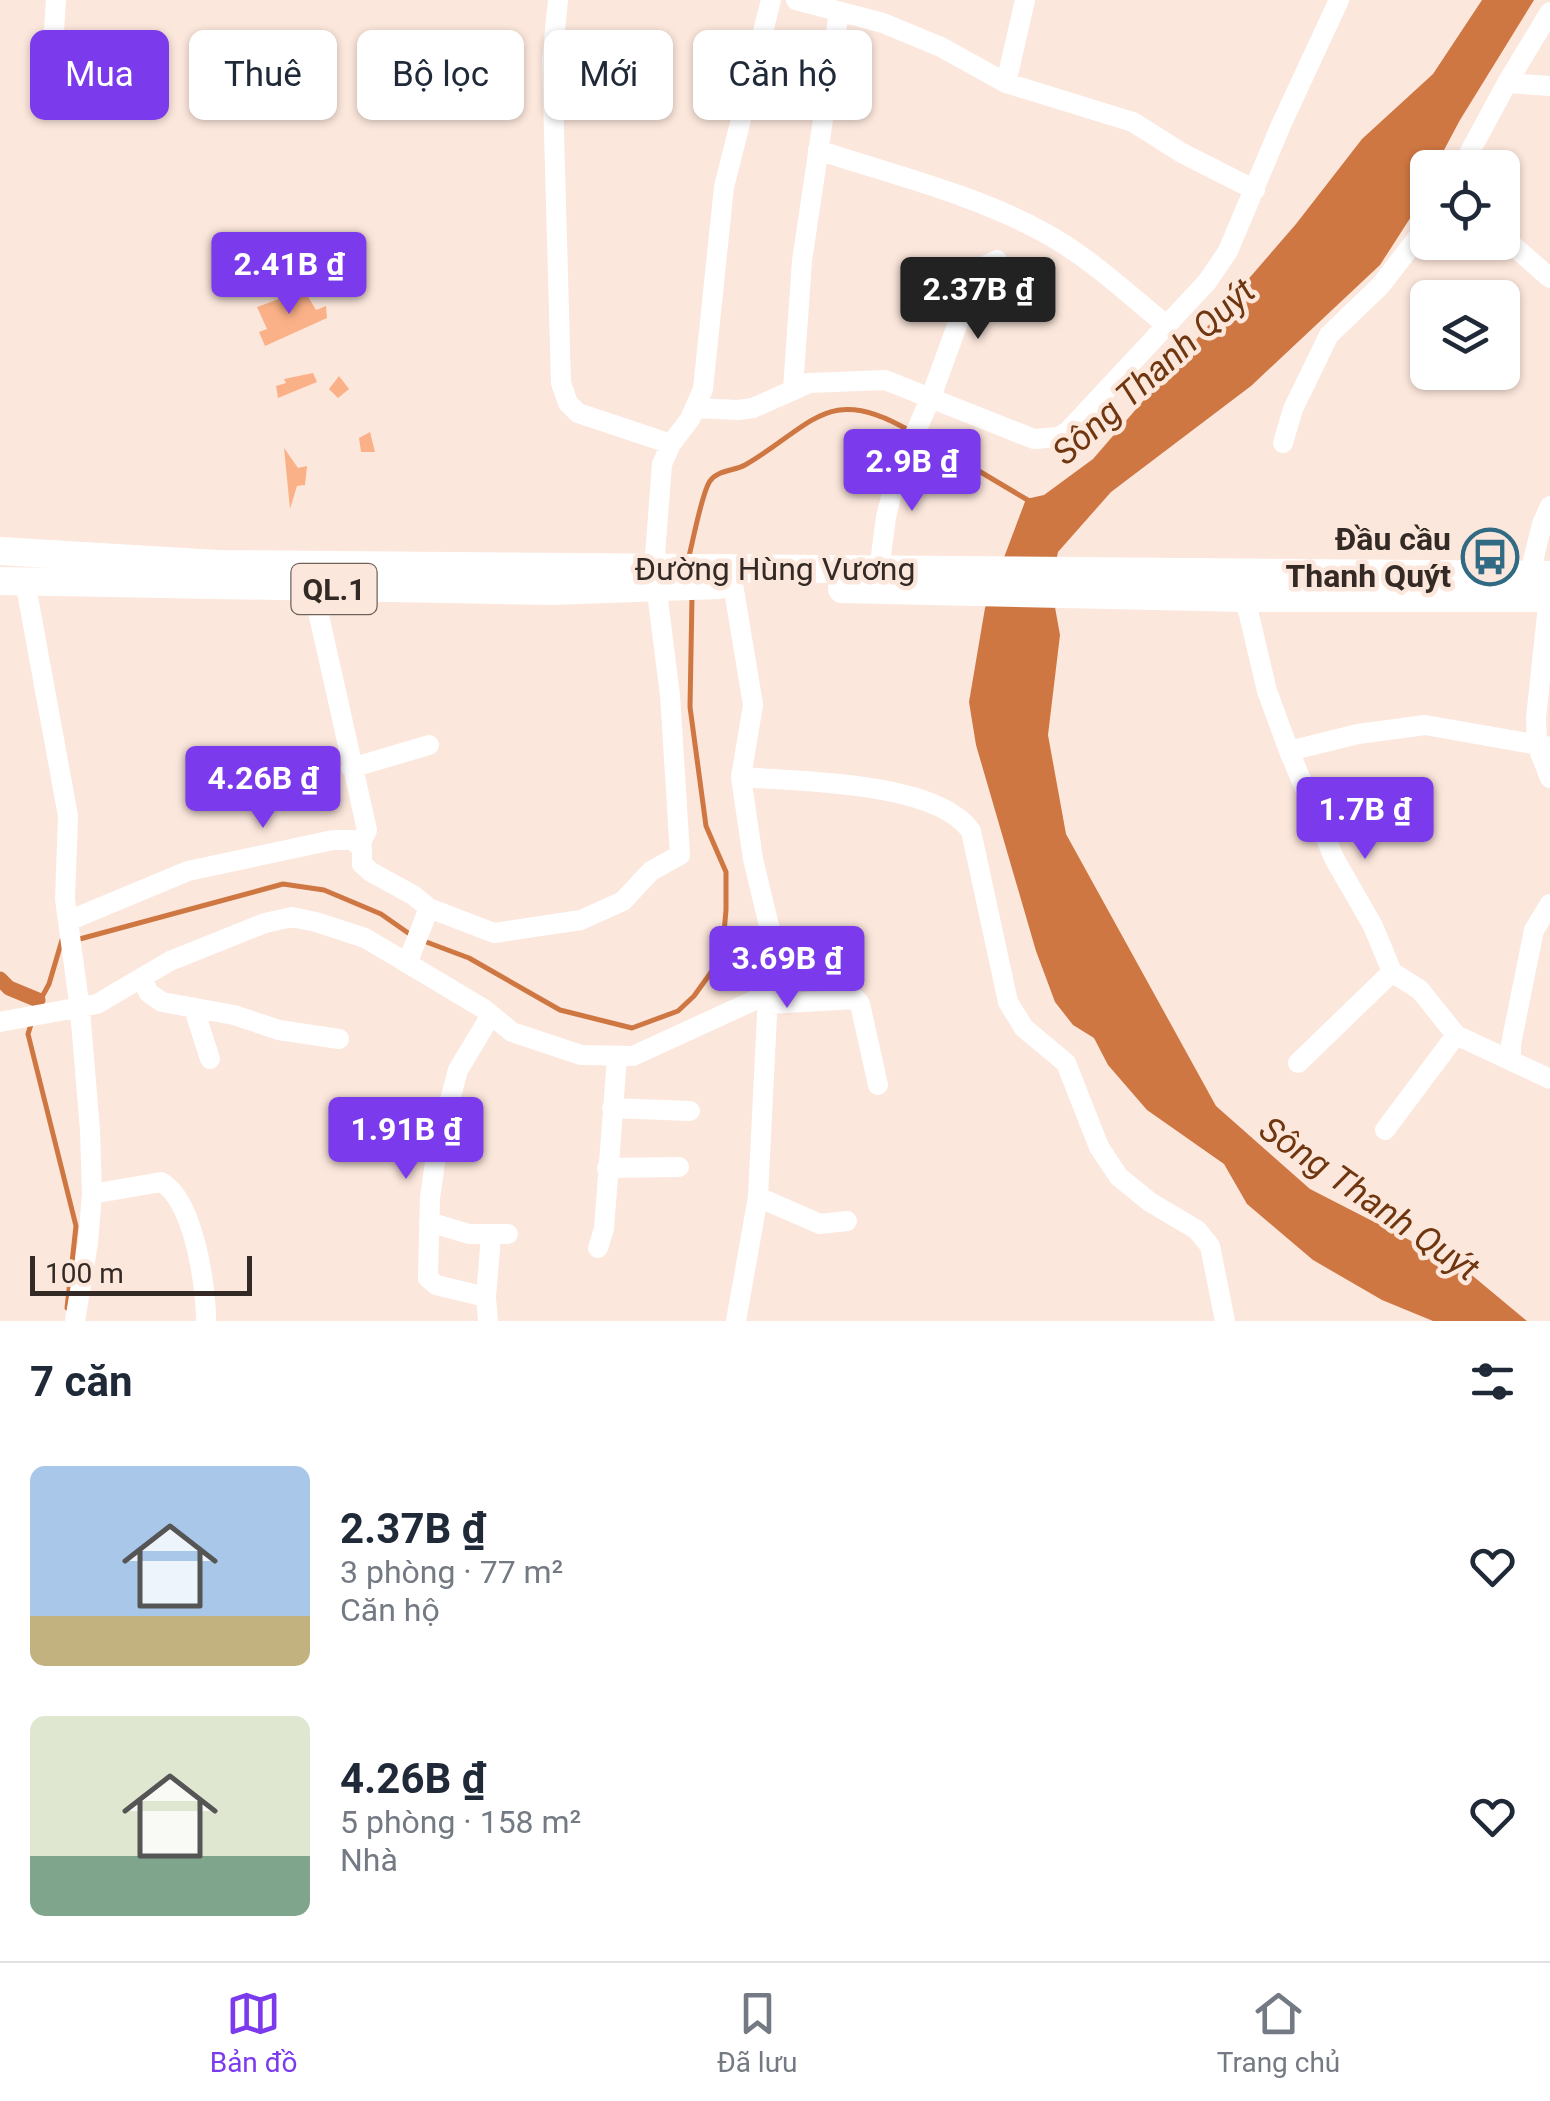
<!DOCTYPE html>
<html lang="vi">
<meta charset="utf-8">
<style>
:root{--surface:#fff;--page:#f6f6f7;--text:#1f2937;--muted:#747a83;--line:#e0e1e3;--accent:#7c3aed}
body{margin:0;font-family:Roboto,sans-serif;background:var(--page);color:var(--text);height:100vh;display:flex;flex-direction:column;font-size:38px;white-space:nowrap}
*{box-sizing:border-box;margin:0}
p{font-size:32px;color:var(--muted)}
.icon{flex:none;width:55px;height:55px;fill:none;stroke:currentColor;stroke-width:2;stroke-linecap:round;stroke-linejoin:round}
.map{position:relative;height:1321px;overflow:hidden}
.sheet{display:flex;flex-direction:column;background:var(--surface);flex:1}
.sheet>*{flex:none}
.hud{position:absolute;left:30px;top:30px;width:1000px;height:90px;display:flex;gap:20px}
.buttons{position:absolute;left:1410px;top:150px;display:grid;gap:20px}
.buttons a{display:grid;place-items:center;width:110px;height:110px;border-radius:15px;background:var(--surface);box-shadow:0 2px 8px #0004;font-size:50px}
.scale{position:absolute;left:30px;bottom:25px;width:222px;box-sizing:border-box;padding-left:10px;border:5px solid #342a25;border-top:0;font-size:28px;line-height:35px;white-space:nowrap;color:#342a25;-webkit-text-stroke:8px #fce7dc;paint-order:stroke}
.price{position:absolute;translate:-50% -85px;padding:0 22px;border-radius:10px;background:var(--accent);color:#fff;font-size:32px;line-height:65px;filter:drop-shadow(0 2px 5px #0008)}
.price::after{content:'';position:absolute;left:50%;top:60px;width:30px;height:22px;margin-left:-15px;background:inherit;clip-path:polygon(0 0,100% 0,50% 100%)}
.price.selected{background:#222;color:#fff}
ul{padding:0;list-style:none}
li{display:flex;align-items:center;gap:30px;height:250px;padding:0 30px}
li span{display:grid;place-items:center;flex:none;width:280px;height:200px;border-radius:15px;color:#555}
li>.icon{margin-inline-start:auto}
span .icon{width:120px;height:120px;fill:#fffc;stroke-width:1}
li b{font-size:42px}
h2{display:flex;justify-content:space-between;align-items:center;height:120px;padding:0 30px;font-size:42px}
.chip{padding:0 35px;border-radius:15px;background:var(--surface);box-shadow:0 2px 8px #0004;font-size:35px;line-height:90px}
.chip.selected{background:var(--accent);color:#fff}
.tabs{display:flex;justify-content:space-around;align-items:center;height:140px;border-top:2px solid var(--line);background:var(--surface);font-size:28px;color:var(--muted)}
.tabs a{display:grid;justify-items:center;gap:5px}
.tabs .selected{color:var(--accent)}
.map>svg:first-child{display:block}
.water{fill:#cf7742}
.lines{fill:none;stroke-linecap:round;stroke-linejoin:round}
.stream{stroke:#cf7742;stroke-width:5}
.canal{stroke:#cf7742;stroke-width:15}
.building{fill:#fbb187}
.minor{stroke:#fff;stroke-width:20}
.highway{stroke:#fff;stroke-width:28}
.labels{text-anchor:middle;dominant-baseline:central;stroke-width:9;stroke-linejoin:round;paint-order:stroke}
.shield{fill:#fce7dc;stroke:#70635c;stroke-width:2.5}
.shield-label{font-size:30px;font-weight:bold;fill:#342a25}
.poi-label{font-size:32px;font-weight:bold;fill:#342a25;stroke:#fce7dc;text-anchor:end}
.street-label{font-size:32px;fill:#342a25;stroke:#fce7dc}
.water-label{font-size:35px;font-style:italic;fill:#6f360f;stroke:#fce7dc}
</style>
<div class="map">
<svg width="1550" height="1321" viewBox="0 0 1550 1321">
<rect width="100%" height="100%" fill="#fce7dc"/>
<path class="water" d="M1482,0H1534L1460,120L1435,167L1428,168L1427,184L1416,209L1380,265L1251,386L1111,492L1058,552L1051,585L1060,635L1048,735L1066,834L1216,1106L1310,1189L1462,1267L1527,1321H1433L1382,1300L1313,1260L1247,1204L1224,1164L1147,1110L1108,1065L1094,1038L1073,1025L1055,1002L1036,951L976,745L969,702L985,608L1026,499L1044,495L1093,459L1296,224L1362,139L1433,74Z"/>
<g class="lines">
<path class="stream" d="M920,436L1031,502
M689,556C693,541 702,492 710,481C718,470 734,471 745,465C812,426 828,382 910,431
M76,940L283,884L324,890L381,914L411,935
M421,940L469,958L560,1010L632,1028L678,1011L694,996L712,971L723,944L726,910V872L706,826L690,707L692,597
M35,1010L49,984L62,940H65
M32,1021L28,1034L76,1226L67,1308"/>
<path class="canal" d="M0,979L9,988L38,1000"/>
</g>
<path class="building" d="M304,290L316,310L326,306L327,318L265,346L259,332L267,329L257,307Z
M313,373L317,382L278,398L276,386L286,383L284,379Z
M339,376L349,389L338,398L329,389Z
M370,432L375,452H361L359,438Z
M284,448L298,468L307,466L305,485L297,486L290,509Z"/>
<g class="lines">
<path class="minor" d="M558,0L552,60L561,383L568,403L578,413L671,444
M796,0L883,23L941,47L1006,83L1133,122L1182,153L1255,190
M552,60C605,59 611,53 618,110
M1006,83L1025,0
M1507,83L1550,86
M49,106L56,0
M818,150C893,175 974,194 1043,232C1088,256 1127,293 1166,325
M1461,168L1507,83L1550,12
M1502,236L1550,278
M793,389L802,261L839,12
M695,408L738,410L753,408L809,383L885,380L1034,439L1059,437L1068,431L1207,282L1228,251L1281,125L1339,0
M1283,443L1293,409L1329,335L1381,285L1428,224
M879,571L886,517L896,477L931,397L975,276L982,267L997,260
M25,581L68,816L65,899L80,1010L90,1130L92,1194L88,1243L75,1321
M1527,585L1542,524L1550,506
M1550,587L1536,718L1537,745L1550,778
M313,589L367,830L360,845
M1245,598L1267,691L1289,751L1335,860L1373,926L1392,972L1420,990L1456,1035L1550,1079
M1289,751L1358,734L1425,725L1550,747
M351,768L429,745
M741,777C800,782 936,781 971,831L1008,1002L1024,1028L1066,1063L1099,1147L1119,1177L1150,1202L1197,1230L1210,1246L1225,1321
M68,921L188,871L333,840H352L362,848V864L371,872L413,895L429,908L494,933L581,920L623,901L651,871L680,855L670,695L654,569L662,464L671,444L690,419L703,389L724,187L771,0
M402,960L484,1009L512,1032L581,1055L633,1056L768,994L777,959L753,859L741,777L753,705L733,584
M141,978L149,993L162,1002L234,1015L279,1030L339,1039
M768,1004L856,999L860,1004L878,1085
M194,1009L210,1059
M0,1022L97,1004L170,961L265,923L292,917L316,922L365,938L402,960L411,954L429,908
M1511,1060V1044L1534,930L1550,904
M1298,1063L1392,972
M612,1108L690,1111
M1385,1130L1456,1035
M607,1168L679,1167
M92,1194L161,1182C194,1200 206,1286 206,1321
M758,1197L820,1224L847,1221
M429,1222L469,1234H508
M598,1248L604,1229L617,1057
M486,1297L436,1285L428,1278L430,1198L437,1148L458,1070L491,1015
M488,1321L486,1297L491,1236
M736,1321L758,1197L768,994"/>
<path class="highway" d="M0,551L217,564L1550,575
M0,581L551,591L719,585
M842,589L1245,598H1550"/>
</g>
<defs>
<g id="bus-ring" transform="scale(2.875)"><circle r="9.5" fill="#fce7dc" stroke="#316a83" stroke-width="1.5"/><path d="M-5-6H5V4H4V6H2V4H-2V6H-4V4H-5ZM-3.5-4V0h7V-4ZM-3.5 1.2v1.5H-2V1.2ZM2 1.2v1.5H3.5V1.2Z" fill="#316a83"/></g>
</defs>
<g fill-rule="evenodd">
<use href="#bus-ring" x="1490" y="557"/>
</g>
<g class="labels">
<rect class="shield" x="291.5" y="564" width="85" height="50" rx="8"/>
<g class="shield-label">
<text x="334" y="589">QL.1</text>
</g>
<g class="poi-label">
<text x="1451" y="539">Đầu cầu<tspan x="1451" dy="37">Thanh Quýt</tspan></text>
</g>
<g class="street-label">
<text x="775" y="569">Đường Hùng Vương</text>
</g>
<g class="water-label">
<text transform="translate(1154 372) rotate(-42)">Sông Thanh Quýt</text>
<text transform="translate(1369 1199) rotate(35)">Sông Thanh Quýt</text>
</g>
</g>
</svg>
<div class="buttons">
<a><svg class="icon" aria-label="locate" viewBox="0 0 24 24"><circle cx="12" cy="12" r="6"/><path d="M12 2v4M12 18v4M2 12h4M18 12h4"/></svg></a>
<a><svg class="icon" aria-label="layers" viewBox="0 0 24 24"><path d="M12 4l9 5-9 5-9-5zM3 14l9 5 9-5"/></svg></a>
</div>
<div class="scale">100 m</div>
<b class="price" style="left:289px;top:317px">2.41B ₫</b>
<b class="price selected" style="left:978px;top:342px">2.37B ₫</b>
<b class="price" style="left:912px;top:514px">2.9B ₫</b>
<b class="price" style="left:263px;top:831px">4.26B ₫</b>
<b class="price" style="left:1365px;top:862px">1.7B ₫</b>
<b class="price" style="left:787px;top:1011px">3.69B ₫</b>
<b class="price" style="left:406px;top:1182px">1.91B ₫</b>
<div class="hud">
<a class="chip selected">Mua</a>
<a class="chip">Thuê</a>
<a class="chip">Bộ lọc</a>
<a class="chip">Mới</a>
<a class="chip">Căn hộ</a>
</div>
</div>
<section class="sheet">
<h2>7 căn<svg class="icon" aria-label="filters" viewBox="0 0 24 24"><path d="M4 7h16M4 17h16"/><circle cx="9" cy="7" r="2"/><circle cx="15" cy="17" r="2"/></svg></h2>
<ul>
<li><span style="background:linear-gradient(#a9c7e8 75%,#c2b280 0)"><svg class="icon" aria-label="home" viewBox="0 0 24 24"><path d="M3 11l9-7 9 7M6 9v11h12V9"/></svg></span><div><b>2.37B ₫</b><p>3 phòng · 77 m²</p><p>Căn hộ</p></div><svg class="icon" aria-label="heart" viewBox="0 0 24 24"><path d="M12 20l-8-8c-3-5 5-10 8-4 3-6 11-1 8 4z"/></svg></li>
<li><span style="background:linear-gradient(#dfe7d0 70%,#7fa58c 0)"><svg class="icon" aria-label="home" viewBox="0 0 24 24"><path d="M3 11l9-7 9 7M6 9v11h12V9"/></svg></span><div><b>4.26B ₫</b><p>5 phòng · 158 m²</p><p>Nhà</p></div><svg class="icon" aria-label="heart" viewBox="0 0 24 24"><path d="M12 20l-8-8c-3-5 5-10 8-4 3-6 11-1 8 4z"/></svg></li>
</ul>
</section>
<nav class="tabs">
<a class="selected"><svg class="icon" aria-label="map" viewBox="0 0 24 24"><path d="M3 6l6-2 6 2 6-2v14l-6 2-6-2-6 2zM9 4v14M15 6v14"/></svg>Bản đồ</a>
<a><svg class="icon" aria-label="saved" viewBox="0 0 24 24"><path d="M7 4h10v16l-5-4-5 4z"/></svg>Đã lưu</a>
<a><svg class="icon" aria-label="home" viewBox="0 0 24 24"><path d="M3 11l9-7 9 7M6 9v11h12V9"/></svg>Trang chủ</a>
</nav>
